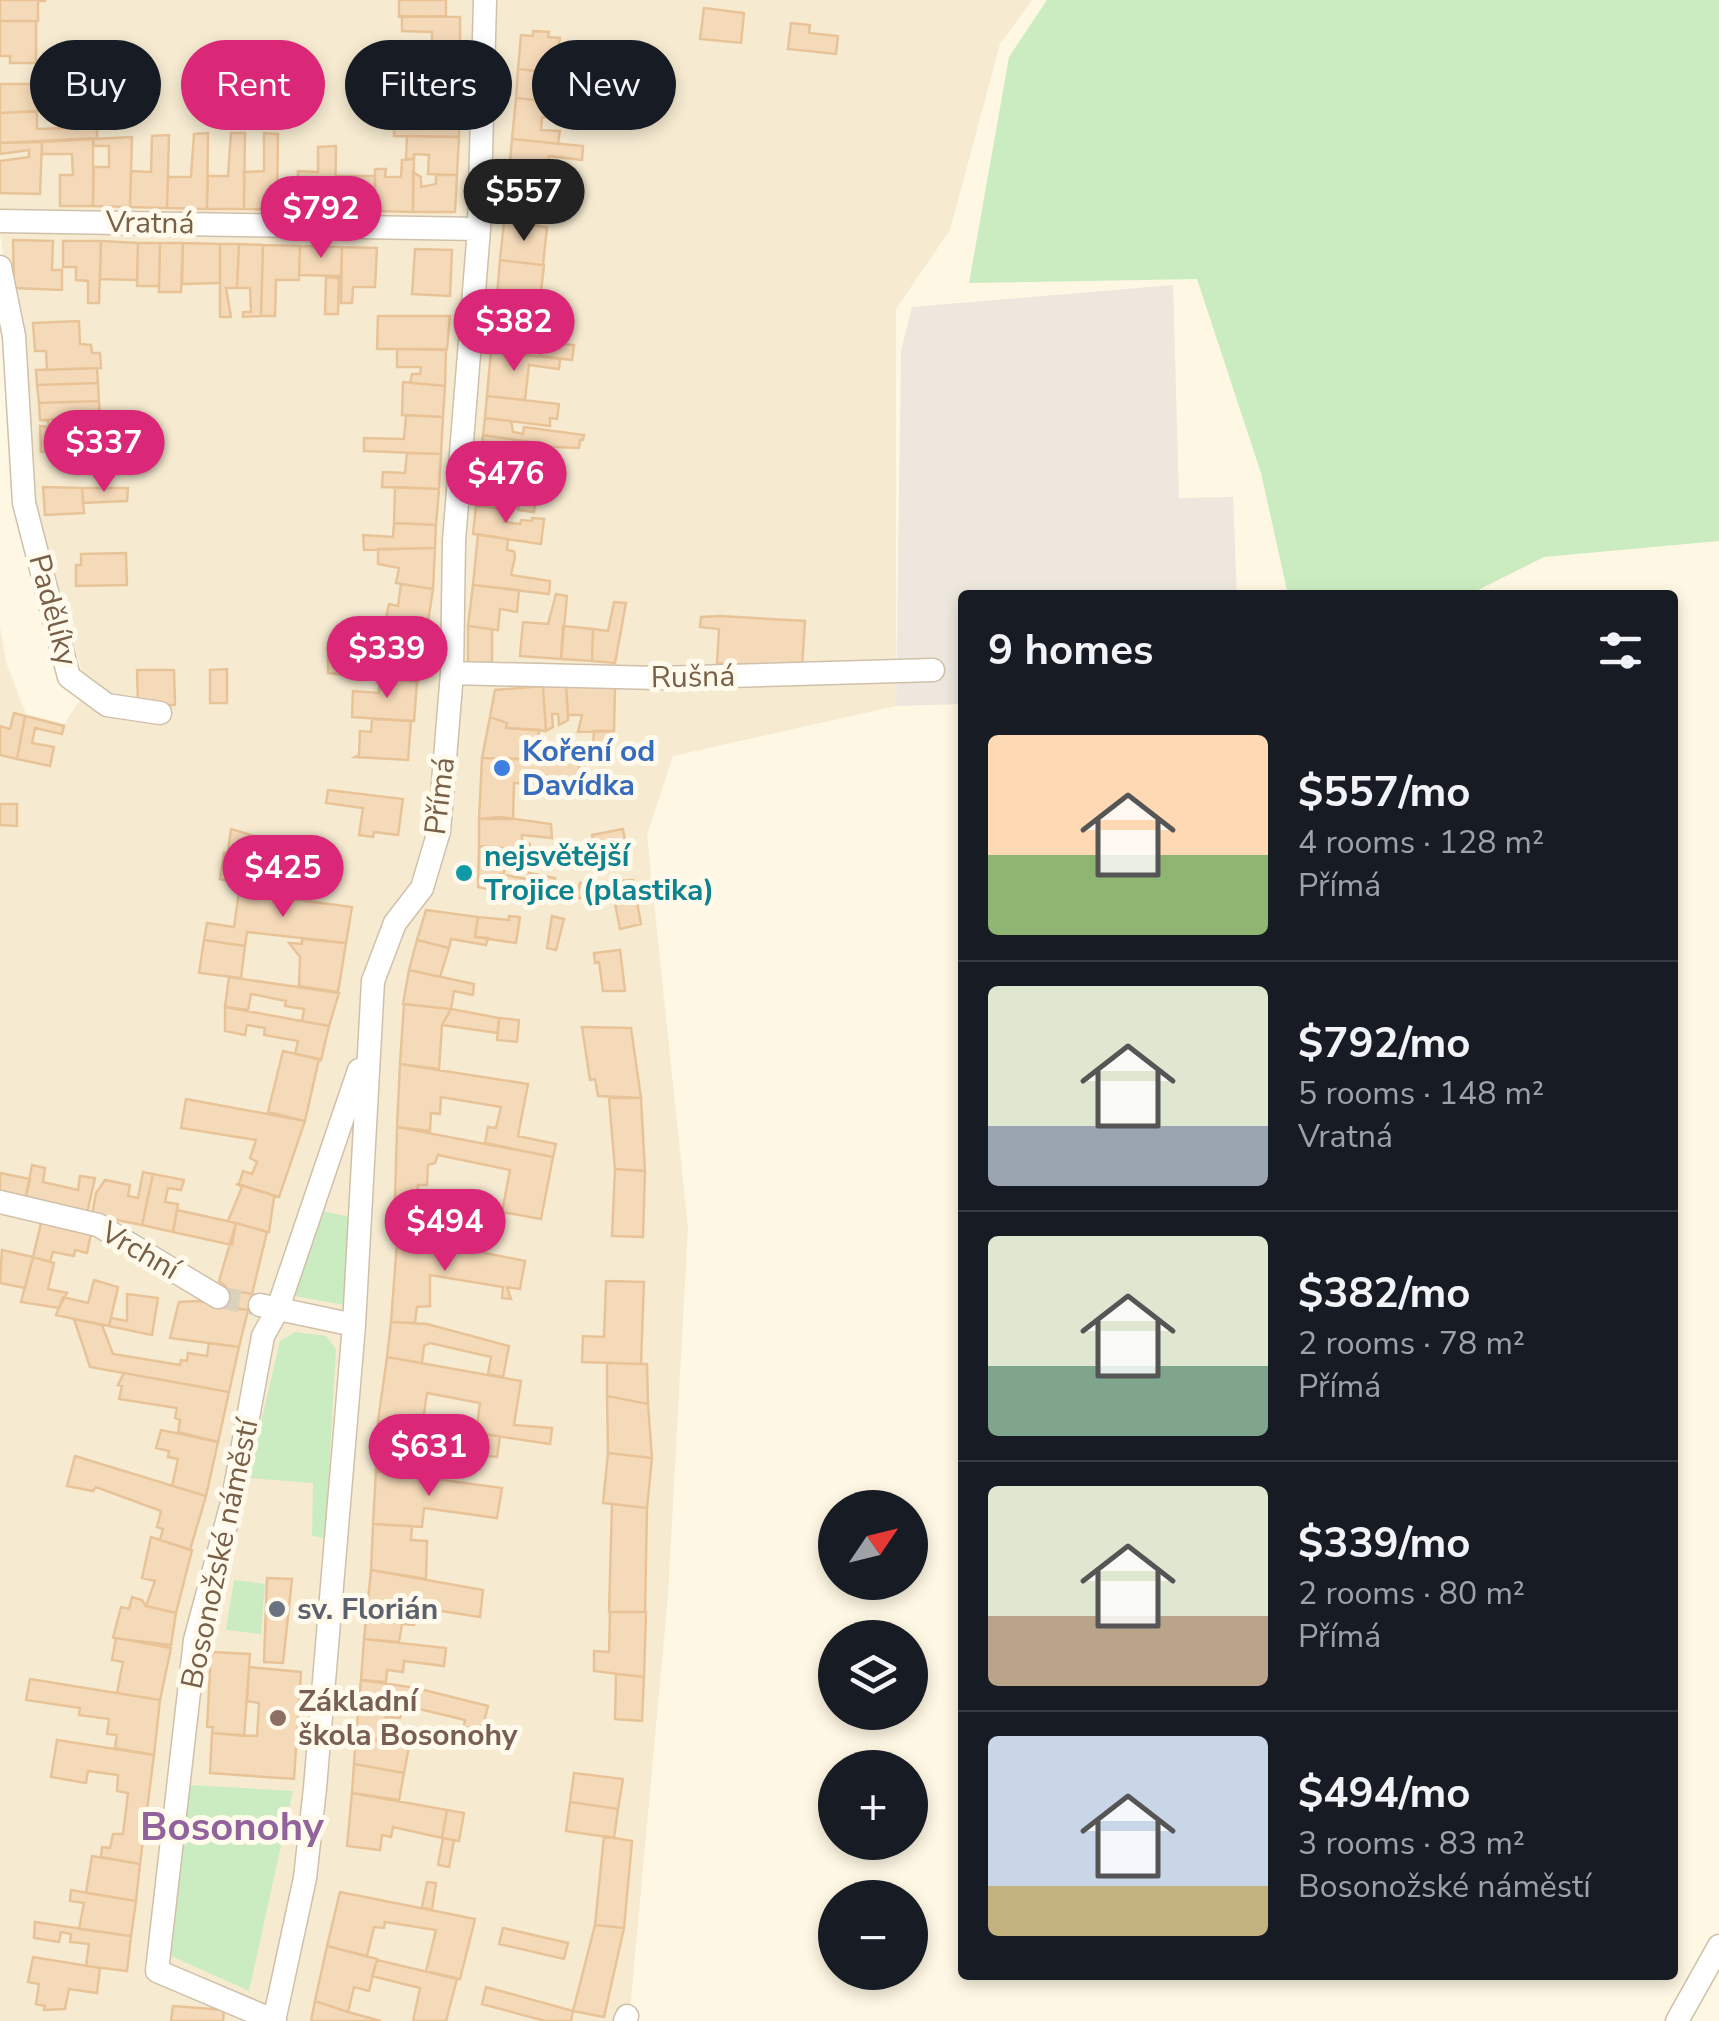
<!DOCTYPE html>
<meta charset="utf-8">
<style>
:root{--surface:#171b24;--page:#20242c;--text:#f1f3f6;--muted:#9ea1a6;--line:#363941;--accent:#db2777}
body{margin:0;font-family:"Nunito Sans",sans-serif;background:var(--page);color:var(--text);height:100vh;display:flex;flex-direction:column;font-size:38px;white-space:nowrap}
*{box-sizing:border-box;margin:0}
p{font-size:32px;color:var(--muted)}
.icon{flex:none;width:55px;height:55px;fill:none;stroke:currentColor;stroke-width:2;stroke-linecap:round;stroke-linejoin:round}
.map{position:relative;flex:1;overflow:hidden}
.details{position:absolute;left:958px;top:590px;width:720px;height:1390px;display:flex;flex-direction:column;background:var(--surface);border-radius:10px;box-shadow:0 5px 15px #0003}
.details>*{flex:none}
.banner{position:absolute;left:30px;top:40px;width:778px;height:90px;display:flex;gap:20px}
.needle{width:65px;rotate:55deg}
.fabs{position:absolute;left:818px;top:1490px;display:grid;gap:20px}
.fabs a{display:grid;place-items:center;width:110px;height:110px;border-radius:50%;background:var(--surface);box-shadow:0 5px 15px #0003;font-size:50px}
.price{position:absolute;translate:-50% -85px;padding:0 22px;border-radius:35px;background:var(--accent);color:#fff;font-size:32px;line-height:65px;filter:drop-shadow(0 2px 5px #0008)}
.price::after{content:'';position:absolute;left:50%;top:60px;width:30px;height:22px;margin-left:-15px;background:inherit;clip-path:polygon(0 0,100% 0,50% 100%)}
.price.on{background:#222;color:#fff}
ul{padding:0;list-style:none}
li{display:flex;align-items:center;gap:30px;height:250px;padding:0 30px}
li+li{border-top:2px solid var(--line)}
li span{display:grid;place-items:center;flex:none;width:280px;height:200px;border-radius:10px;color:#555}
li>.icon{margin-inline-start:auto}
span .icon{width:120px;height:120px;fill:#fffc;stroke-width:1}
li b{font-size:42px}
h2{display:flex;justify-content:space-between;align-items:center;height:120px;padding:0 30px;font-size:42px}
.pill{padding:0 35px;border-radius:45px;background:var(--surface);box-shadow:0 5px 15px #0003;font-size:35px;line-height:90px}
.pill.on{background:var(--accent);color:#fff}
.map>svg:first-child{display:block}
.residential{fill:#f6ebd1}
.industrial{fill:#ede7de}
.green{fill:#cbecc0}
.building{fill:#f5dab9;stroke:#e9c398;stroke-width:2.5}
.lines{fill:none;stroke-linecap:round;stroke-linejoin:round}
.street-tunnel{stroke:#dcd1bc;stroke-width:22;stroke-dasharray:22 11;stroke-linecap:butt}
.street-casing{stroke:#d0c0a9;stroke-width:25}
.street{stroke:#fff;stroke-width:22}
.shop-dot{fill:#3f7fe0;stroke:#fffaeb;stroke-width:4}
.culture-dot{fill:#0f9aa8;stroke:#fffaeb;stroke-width:4}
.worship-dot{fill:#6b7280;stroke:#fffaeb;stroke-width:4}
.education-dot{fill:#8d6e63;stroke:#fffaeb;stroke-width:4}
.labels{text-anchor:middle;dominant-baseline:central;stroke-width:10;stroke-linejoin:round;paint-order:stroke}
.street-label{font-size:30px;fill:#776047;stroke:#fffaeb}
.shop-label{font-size:30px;font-weight:bold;fill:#366cbe;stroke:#fffaeb;text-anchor:start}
.culture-label{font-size:30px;font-weight:bold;fill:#0d838f;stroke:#fffaeb;text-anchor:start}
.worship-label{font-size:30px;font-weight:bold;fill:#5b616d;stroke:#fffaeb;text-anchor:start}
.education-label{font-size:30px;font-weight:bold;fill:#785e54;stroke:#fffaeb;text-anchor:start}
.district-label{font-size:40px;font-weight:bold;fill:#91629b;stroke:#fffaeb}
</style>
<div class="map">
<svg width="1719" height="2021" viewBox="0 0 1719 2021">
<rect width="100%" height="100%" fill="#fef7e3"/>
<path class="residential" d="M0,0H1032L1000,44L950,230L896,309V706L673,756L647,835L688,1228L668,1595L629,2021H0V627L6,662L26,714L64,724L87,690L33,498L0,233Z"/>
<path class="industrial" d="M1173,285L1179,498L1233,497L1237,595H962V704L896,706L901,351L912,307Z"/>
<path class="green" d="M1047,0H1719V541L1544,557L1468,595H1288L1261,473L1197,279L969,283L1009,57Z
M323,1211L350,1217L345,1305L294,1296Z
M295,1332L326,1336L336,1349L325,1538L312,1536L313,1483L248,1478L280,1341Z
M234,1580L265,1584L261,1634L226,1630Z
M190,1785L293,1791L249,1991L171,1956Z"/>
<path class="building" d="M0,0H45V1H38V21H0Z
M399,0H446V16L399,17Z
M704,8L744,13L741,43L700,39Z
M402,16L460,17V53H443L442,59H432V32L402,31Z
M0,21H36V63H10V56H0Z
M791,23L810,25L809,33L838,36L836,54L788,49Z
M533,31L549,32L548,37L560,38L554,73L518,69L521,35L533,36Z
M107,54L108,70L66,71V55Z
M518,69L554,73L553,87L594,92L592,106L516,98Z
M122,70V79H134V91L114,89V109L67,111L66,71Z
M381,78H460L459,107L403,106V91H381Z
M0,84H43L46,111L0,113Z
M516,98L592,106L591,119L542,117L541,130L560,131L558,144L512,139Z
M410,106L459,107V137L394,136V120H409Z
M37,111V129L97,127V138L0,143V113Z
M208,133L207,209L167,208L168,177H191L194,134Z
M231,133H245L244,209H207L208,176H228Z
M264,133L278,134L277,210L244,209V172L264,171Z
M169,135L167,208L130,207L131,171L151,172L152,136Z
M407,136L459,137L457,175L428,174L429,155L414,154V159H406Z
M132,137L130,207L93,206L94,167H109V146H94L93,139Z
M93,139V206H60V175H73L72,154H42V142Z
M512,139L583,146L582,160L549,156L547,176L509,172Z
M42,142L40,194L0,193V161L29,157V150L0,154V143Z
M336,146L335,211L298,210V171L318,172V147Z
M414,159L413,212L375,211V169H386L385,177H401L402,160Z
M413,172L421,177V187L436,184V175H457L455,212H413Z
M510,172L532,174L531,184L577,189L574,208L539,204L538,226L506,222Z
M336,176H375V211H335Z
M504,222L547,227L543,265L500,260Z
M13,240L53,241L52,270H62V290L14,288Z
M63,241H101L99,303H88V281L76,280V267H63Z
M101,241L138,243L137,280L100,279Z
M138,243H160L159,286H137Z
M160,243H183L181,292H159Z
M183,243L220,244V283L182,284Z
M220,244H239L237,288H226L231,317H220Z
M239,244L263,245L261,316L243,317V312H251L250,288H237Z
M263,245L300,246L299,280H276L275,316H261Z
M300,246L342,247L341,276L299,275Z
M342,247L377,248L375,287H353L352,303H341Z
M415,249L452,250L450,296L412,294Z
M500,260L544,265L540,301L497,296Z
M326,277L339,278L338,314H325Z
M378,316H450L447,349H377Z
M79,321L80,344L91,345L92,353H100L101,368L47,370L46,351H35L33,323Z
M541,341L574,345L572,360L540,356Z
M397,349L446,350L445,386L410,383L412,374H420L421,367H397Z
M491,351L560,359L559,369L529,365L525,400L487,396Z
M97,368L98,383L37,385L36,370Z
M403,382L445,386L443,417L402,415Z
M98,383L99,401L39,403L37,385Z
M487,396L559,404L557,419L550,418V426L485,418Z
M99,401L100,418L40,420L39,403Z
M406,415L443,417L441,454L364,451V438L404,439Z
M100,418L86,421L85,430L101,435V449L41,452L40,426L49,427L48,421L40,420Z
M485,418L511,421L513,432L523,434L524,427L584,435L583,440H580L579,448L529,446L530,442L483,435Z
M483,435L530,442L528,457L504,454L501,487L478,485Z
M407,453L441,454L439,489L382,487L383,472L405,473Z
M502,479L538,481L534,512L518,510L519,504L507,503L506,509L476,506L478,485L501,487Z
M43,487L82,488L84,513L45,515Z
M395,487L439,489L436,525L394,523Z
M82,488H128L127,501L83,503Z
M476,506L506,509L504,522L520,524L521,520L532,521V518L544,519L541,544L473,534Z
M394,523L436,525L435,548L364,550L363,535L393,537Z
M478,534L508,539L507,550L514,551L515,557L511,575L550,581L549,594L473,585Z
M435,548L433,589L396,583L399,568L378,564V549Z
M126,553L127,585L76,586V565H81V554Z
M401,584L433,589L428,622L386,618L389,604L398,606Z
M473,585L519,590L517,612L500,609L498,630L468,626Z
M556,594L567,596L561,659L520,656L523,622L548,624Z
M614,602L626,603L615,663L592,661L593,629L608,631Z
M720,616L805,621L802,668L717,663L719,629L700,627L701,617Z
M387,618L429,622L418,682L328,673V657L388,663L392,641L384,640Z
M468,626L492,629V663H468Z
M563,626L593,629L592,661L561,659Z
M227,669V703H210V670Z
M137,670H174L175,705H138Z
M380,678L417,682L414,721L352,717L353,691L379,693Z
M566,685L615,686L614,731L578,732L582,715H568Z
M566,685L568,720L559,725L558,714H552L553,727L546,731L543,686Z
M543,686L546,731L506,728L507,723L490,717L495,690Z
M14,713L25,716L17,759L0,755V726L10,729Z
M25,716L64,726L62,734L35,728L32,743L54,747L50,766L17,759Z
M490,717L507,723L506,728L540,730L535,742L525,741L524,759L482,758Z
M372,719L411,721L408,760L355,757L359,755L360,731L371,732Z
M594,731H609L608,761L592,760Z
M482,758L578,761L583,791L581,785L514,783L513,819H479Z
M328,790L403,799L398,835L374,832L373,837L359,835L363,808L326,803Z
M0,804H17V826L0,825Z
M501,817L551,824L552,838L522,835V843L530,844L529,850L479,846V819Z
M231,829L288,846L285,865L224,853L228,852Z
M623,829L629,862L598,859L592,835Z
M479,846L544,852L542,865L507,862L498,891L478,887Z
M224,853L285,865L281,885L249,880L248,886L220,879Z
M529,873L555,878L551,901L498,891L500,874L527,879Z
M633,880L641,924L620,929L614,898H576L580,883Z
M239,892L352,907L346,943L247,932L245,946L204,940L207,923L234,927Z
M426,910L478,917L475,937L488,938L486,945L451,939L449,948L417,940Z
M509,916L520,917L516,943L475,937L478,917L509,920Z
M552,916L564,919L556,950L547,948Z
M302,939L346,943L338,992L299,986L300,957L289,943L302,944Z
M204,940L245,946L241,978L199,973Z
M417,940L449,948L440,977L409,970Z
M620,950L625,991H603L599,962L595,963L594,953Z
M409,970L474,984L473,995L454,991L451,1009L403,1004Z
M229,977L339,993L329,1026L302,1021L304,1009L285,1006L286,1001L251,994L248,1010L225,1007Z
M404,1004L451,1009L442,1025L439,1069L400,1064Z
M225,1007L329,1026L321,1060L295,1054L298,1041L264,1035L265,1028L247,1025L245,1035L225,1031Z
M451,1009L499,1018L498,1033L442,1025Z
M499,1018L519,1020L517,1042L497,1040Z
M582,1027L631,1028L641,1098L598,1096L595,1079L590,1080Z
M283,1051L319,1059L305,1121L268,1112Z
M400,1064L528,1084L518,1136L556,1144L553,1157L485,1143L488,1127L496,1128L501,1107L441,1097L440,1114L431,1113L430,1131L397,1127Z
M609,1098H641L645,1171L615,1169Z
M186,1099L305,1121L279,1197L239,1184L243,1171L252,1174L257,1162L250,1158L256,1140L181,1128Z
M397,1127L553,1157L541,1219L502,1212L510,1170L438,1155L435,1163L428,1165L427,1185H418L417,1198L395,1199Z
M32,1165L45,1168L43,1182L78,1190L80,1176L95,1178L87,1213L25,1201Z
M615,1169L645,1171L643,1237L612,1236Z
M143,1172L153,1174L142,1225L92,1215L96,1193L105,1180L130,1185L128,1196L138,1198Z
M0,1173L30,1179L25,1201L0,1195Z
M153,1174L184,1180L181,1190L168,1188L165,1202L178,1204L173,1232L142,1225Z
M236,1184L279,1197H274L269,1232L228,1221L242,1187Z
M417,1198L464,1206L460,1223L434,1218L433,1229L426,1230L425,1243L394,1242L395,1199Z
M177,1210L236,1223L232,1245L173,1232Z
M43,1215L92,1229L87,1253L75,1250L74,1256L53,1252L50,1262L33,1257Z
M236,1223L267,1232L252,1294L229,1290L219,1281Z
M397,1242L440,1244L525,1261L520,1289L507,1287L511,1299L502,1298L503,1287L430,1275V1306L417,1307L415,1323L391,1322Z
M2,1250L33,1257L25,1288L0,1283Z
M33,1257L54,1263L48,1289L67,1293L59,1308L21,1302Z
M94,1280L118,1287L109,1326L56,1315L63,1297L88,1303Z
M606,1281L644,1282L641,1364L582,1362L583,1336L604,1337Z
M229,1290L252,1294L248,1310L226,1308Z
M127,1294L158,1298L152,1335L109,1326L111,1318L127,1321Z
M198,1301L248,1310L239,1347L170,1338L179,1302Z
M74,1319L102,1325L113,1354L180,1365L181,1360L187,1361L188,1353L207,1356L209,1343L239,1347L229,1392L90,1367Z
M391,1322L427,1324L509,1346L503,1377L488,1374L491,1357L430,1343L424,1346L422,1363L387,1357Z
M387,1357L521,1381L514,1425L552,1428L550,1444L476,1433L480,1403L427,1393L422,1427L378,1421Z
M607,1363L647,1364L648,1404L607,1396Z
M124,1373L229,1392L218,1442L178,1432L180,1420L175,1418L177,1408L119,1399L122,1386L118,1385Z
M607,1396L648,1404L652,1458L608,1453Z
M378,1421L500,1436L497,1457L417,1446L415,1462L405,1461L404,1475L376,1471Z
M161,1430L218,1442L206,1496L172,1486L178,1459L168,1457L169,1451L156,1448Z
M608,1453L652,1458L647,1508L603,1503Z
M75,1456L206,1496L190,1550L160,1540L163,1529L157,1527L161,1511L96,1487L93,1491L67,1486Z
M376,1471L502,1488L497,1518L424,1508L422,1527L373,1524Z
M612,1504L647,1508L645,1612H609Z
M373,1524L412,1526L411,1540L427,1541L426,1579L371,1570Z
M151,1537L192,1550L176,1613L146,1606L155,1581L142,1578Z
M371,1570L483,1590L480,1617L416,1607L414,1625L402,1624L399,1642L364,1639Z
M267,1578L292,1579L283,1663L264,1662Z
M132,1597L142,1600L146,1606L176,1613L171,1645L113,1638L121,1607L129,1609Z
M610,1612H646L644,1677L594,1671V1651L609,1652Z
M116,1638L171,1648L160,1700L117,1693L123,1662L112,1660Z
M364,1639L446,1648L444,1666L404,1661L403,1672L387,1670L386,1682L361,1680Z
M211,1652L250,1654L244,1736L212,1733L213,1727H207Z
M249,1667L301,1672L294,1779L210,1773L212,1733L257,1736L259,1703L247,1701Z
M616,1674L644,1677L642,1721L615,1719Z
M30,1679L160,1700L154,1755L115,1748L117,1735L107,1734L109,1719L79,1715L80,1708L26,1700Z
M361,1680L416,1688L488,1706L482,1730L464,1726L465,1720L403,1705L400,1718L386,1717L384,1741L356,1736Z
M356,1736L409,1746L404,1773L354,1764Z
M57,1740L154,1755L140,1864L101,1857L102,1847L110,1848L113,1834H123L128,1793L117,1791L118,1775L88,1771L86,1783L51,1777Z
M354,1764L404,1773L399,1800L352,1793Z
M574,1773L623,1779L618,1809L570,1802Z
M352,1793L447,1810L442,1838L393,1827L391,1837L382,1835L380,1850L347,1846Z
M570,1802L618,1809L614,1838L566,1831Z
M447,1810L464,1813L459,1841L442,1838Z
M604,1836L632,1841L624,1928L595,1925Z
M443,1838L454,1840L449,1867L438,1865Z
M92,1856L140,1864L136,1901L86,1893Z
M427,1882L436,1883L432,1910L422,1907Z
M71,1890L136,1901L131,1936L79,1929L84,1903L70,1901Z
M340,1892L475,1919L460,1979L426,1971L436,1930L385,1922L384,1928L374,1927L367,1956L327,1946Z
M35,1922L131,1936L127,1971L86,1966L89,1944L70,1942L71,1934L61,1932L59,1942L34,1938Z
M595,1925L624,1928L604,2017L573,2011Z
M503,1928L568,1943L564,1959L499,1944Z
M327,1946L377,1959L369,1991L354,1987L348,2012L315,2001Z
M33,1957L100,1968L97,1993L69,1989L65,2009L44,2010L45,2006L36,2004L39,1984L28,1982Z
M377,1960L457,1979L446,2021H413L420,1988L372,1976Z
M486,1987L573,2011L571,2021H545L482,2004Z
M315,2001L348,2012L381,2021H311Z
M173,2006L224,2010L223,2021H171Z"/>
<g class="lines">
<path class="street-tunnel" d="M218,1297L260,1305"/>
<g class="street-casing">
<path id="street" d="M0,221L479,229
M0,267L14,336L24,503L69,677L107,705L160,713
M452,673L657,678L933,670
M0,1202L98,1225L218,1297
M260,1305L354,1325
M274,2021L305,1878L315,1788L354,1325L373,981L395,923L422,888L439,831L452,673L454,541L479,229L485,0
M275,2021L157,1971L195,1640L233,1499L263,1336L277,1311L359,1070
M625,2021L627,2016
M1677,2021L1719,1946"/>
</g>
<use href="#street" class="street"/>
</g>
<circle class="shop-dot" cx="502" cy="768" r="10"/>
<circle class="culture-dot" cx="464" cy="873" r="10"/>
<circle class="worship-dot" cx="277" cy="1609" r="10"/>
<circle class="education-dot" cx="278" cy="1718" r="10"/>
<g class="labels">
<g class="street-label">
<text transform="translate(150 223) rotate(1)">Vratná</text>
<text transform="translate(53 610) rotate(75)">Padělíky</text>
<text transform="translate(693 677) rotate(-1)">Rušná</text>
<text transform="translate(440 796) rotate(-83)">Přímá</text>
<text transform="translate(140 1251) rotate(30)">Vrchní</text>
<text transform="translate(220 1554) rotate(-78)">Bosonožské náměstí</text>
</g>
<g class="shop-label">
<text x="522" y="751">Koření od<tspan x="522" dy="34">Davídka</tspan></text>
</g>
<g class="culture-label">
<text x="484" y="856">nejsvětější<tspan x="484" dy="34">Trojice (plastika)</tspan></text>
</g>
<g class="worship-label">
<text x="297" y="1609">sv. Florián</text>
</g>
<g class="education-label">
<text x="298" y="1701">Základní<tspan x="298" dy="34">škola Bosonohy</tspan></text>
</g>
<g class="district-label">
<text x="232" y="1827">Bosonohy</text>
</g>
</g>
</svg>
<div class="fabs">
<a><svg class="needle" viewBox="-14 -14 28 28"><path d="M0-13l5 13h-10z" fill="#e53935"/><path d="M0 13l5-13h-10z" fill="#9ea1a6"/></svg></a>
<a><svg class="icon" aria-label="layers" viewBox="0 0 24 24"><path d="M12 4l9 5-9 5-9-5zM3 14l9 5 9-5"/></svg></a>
<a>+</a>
<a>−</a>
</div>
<b class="price on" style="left:524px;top:244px">$557</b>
<b class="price" style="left:321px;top:261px">$792</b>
<b class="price" style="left:514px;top:374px">$382</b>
<b class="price" style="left:104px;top:495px">$337</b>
<b class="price" style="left:506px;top:526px">$476</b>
<b class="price" style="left:387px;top:701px">$339</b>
<b class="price" style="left:283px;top:920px">$425</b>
<b class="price" style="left:445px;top:1274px">$494</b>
<b class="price" style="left:429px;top:1499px">$631</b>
<div class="banner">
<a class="pill">Buy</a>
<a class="pill on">Rent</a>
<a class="pill">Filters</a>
<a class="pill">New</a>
</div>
<section class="details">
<h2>9 homes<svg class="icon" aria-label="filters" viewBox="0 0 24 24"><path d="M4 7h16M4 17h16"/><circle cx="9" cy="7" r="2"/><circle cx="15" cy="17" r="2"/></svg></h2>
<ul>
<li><span style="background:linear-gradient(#ffd9b3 60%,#8fb573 0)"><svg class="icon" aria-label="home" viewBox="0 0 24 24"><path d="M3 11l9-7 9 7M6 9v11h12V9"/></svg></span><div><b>$557/mo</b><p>4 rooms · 128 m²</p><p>Přímá</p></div></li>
<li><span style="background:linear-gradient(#dfe7d0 70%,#9aa5b1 0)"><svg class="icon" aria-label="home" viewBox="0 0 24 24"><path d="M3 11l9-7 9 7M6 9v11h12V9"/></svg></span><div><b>$792/mo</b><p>5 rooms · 148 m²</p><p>Vratná</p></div></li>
<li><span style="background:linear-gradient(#dfe7d0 65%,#7fa58c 0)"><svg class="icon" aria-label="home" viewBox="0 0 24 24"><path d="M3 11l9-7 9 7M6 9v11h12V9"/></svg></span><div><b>$382/mo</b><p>2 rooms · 78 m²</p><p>Přímá</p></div></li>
<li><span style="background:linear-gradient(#dfe7d0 65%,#b9a48a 0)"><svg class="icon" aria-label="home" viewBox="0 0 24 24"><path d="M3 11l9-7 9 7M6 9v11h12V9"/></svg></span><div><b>$339/mo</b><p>2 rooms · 80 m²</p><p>Přímá</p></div></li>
<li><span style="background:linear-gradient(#c9d6e8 75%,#c2b280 0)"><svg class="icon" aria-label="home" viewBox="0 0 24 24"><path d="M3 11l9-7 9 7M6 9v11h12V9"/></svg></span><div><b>$494/mo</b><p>3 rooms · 83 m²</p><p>Bosonožské náměstí</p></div></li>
</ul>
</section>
</div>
